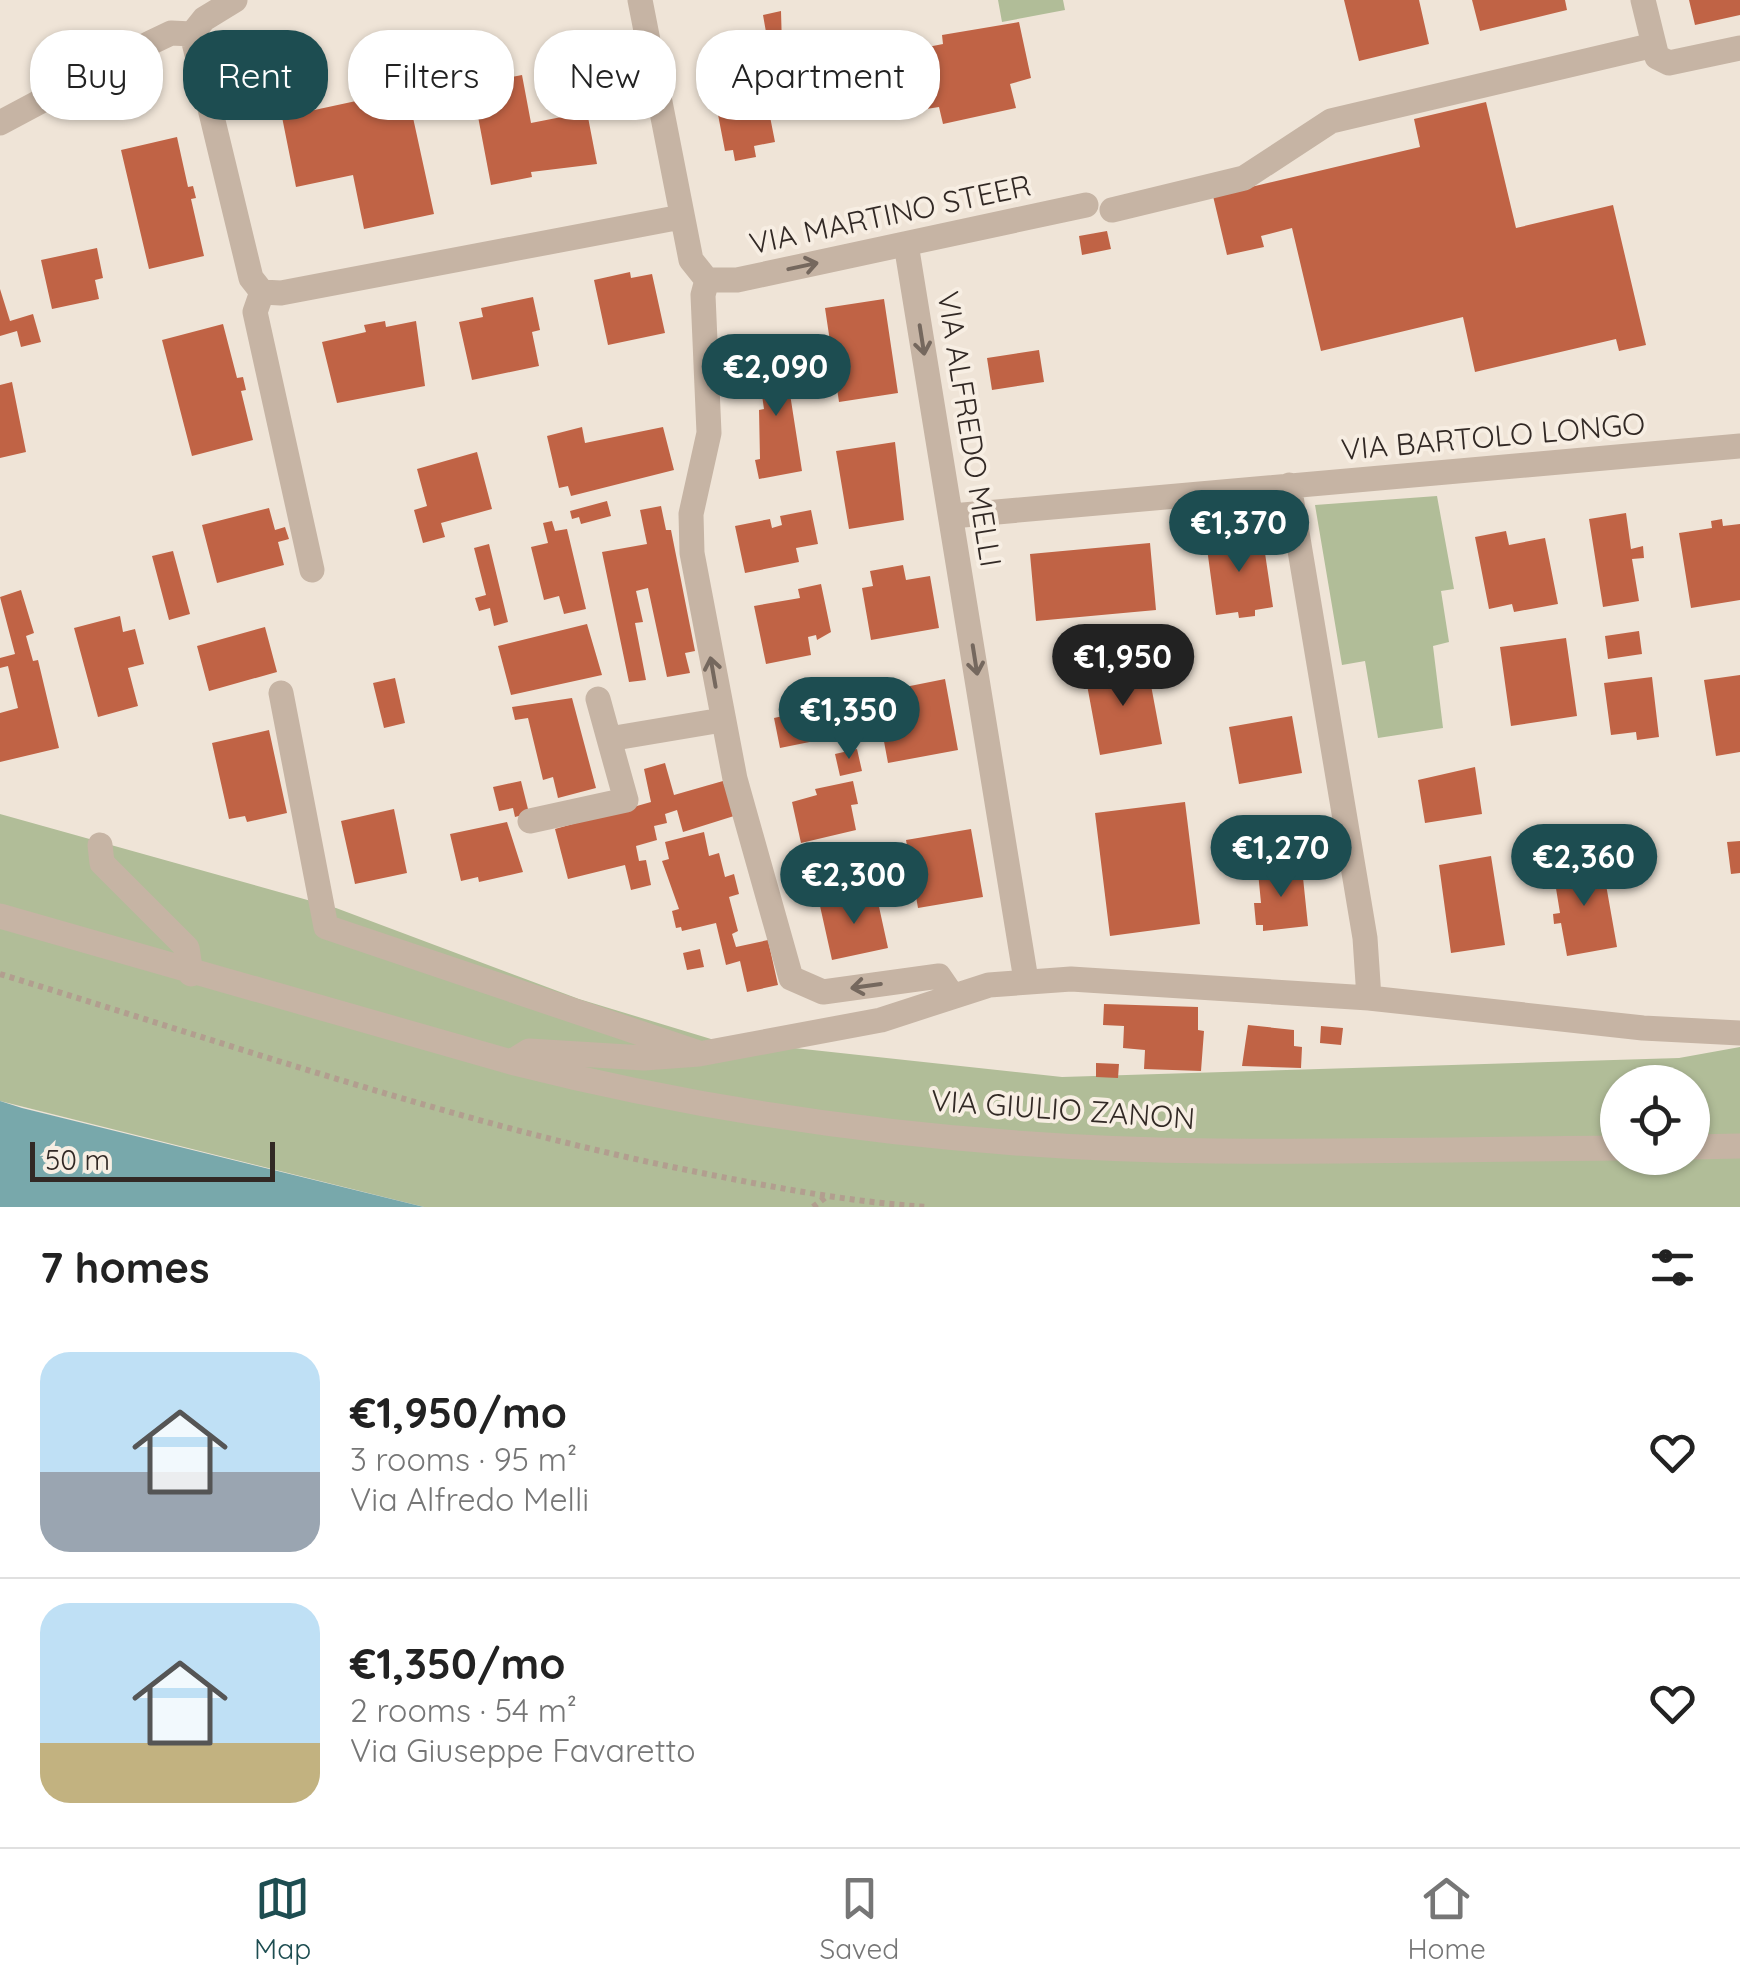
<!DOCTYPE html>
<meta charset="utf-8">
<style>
:root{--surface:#fff;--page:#f6f6f6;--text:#222;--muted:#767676;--line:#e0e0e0;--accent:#1d4d51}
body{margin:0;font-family:Quicksand,sans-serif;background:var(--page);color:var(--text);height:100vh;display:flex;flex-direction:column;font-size:38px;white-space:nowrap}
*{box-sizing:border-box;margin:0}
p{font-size:32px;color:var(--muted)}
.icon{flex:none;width:55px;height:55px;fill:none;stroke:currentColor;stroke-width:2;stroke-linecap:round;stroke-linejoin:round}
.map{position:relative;height:1207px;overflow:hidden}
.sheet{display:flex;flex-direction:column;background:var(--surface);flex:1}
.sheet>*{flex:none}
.banner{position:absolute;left:30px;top:30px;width:1000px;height:90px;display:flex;gap:20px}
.fabs{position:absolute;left:1600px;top:1065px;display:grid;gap:20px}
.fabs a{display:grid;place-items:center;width:110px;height:110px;border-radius:50%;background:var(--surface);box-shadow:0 2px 8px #0004;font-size:50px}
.scale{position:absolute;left:30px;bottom:25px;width:245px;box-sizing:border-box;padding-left:10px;border:5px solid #322925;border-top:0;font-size:28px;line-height:35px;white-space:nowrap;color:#322925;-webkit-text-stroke:8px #f7eee3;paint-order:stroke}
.price{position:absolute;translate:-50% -85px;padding:0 22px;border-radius:35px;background:var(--accent);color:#fff;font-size:32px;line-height:65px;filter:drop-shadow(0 2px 5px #0008)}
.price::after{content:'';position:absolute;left:50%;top:60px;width:30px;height:22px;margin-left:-15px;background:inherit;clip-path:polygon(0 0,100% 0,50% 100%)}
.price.on{background:#222;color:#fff}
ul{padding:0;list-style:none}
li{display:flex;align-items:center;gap:30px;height:250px;padding:0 40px}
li+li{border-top:2px solid var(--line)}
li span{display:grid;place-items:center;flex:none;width:280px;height:200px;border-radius:30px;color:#555}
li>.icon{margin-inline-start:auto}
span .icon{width:120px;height:120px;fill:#fffc;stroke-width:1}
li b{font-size:42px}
h2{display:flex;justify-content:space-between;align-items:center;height:120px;padding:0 40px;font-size:42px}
.chip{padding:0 35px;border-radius:40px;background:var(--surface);box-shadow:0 2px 8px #0004;font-size:35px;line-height:90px}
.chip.on{background:var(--accent);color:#fff}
.tab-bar{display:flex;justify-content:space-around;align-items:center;height:140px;border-top:2px solid var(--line);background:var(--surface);font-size:28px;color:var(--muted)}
.tab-bar a{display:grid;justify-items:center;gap:5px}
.tab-bar .on{color:var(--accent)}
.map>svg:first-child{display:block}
.green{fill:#b1bd98;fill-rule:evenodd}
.water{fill:#78a8ab}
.building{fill:#c06345}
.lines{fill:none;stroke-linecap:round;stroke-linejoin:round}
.path{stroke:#b29e8f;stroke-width:6;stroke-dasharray:5 5;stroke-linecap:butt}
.minor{stroke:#c6b4a4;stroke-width:25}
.oneway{stroke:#75685e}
.labels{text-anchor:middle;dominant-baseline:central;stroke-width:8;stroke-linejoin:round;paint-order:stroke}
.street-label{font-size:30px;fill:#322925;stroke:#f7eee3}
</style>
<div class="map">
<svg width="1740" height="1207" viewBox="0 0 1740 1207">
<rect width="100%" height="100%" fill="#efe4d7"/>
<path class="green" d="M998,0H1063L1065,10L1002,22Z
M1437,496L1454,589L1441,591L1449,642L1433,646L1443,728L1378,738L1365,661L1342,665L1315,505Z
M0,814L336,908L579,999L711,1039L1062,1077L1679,1058L1740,1047V1207H424L0,1101ZM1618,1082H1692V1158H1618Z"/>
<path class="water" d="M0,1101L22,1108L424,1207H0Z"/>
<path class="building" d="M1344,0H1419L1429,44L1359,61Z
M1472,0H1565L1567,10L1480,31Z
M1689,0H1740V15L1695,25Z
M781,11L782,46L769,49L763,15Z
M1019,22L1031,78L1010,84L1016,108L943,124L939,107L920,110L918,103L902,106L892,54L943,44L942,35Z
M739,68L740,75L761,71L775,142L754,146L756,157L735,161L733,150L725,151L710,73Z
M522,75L531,123L587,112L597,164L531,172L532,177L491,185L472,85Z
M407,90L434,214L364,229L353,175L296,187L282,117Z
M1486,102L1516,228L1613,205L1646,345L1619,351L1616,339L1475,372L1463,317L1321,351L1292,228L1261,236L1264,247L1227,255L1213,196L1420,147L1414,119Z
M177,137L188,187L193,186L196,198L191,199L204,256L149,269L121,150Z
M1107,231L1111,249L1082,255L1079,236Z
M97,248L103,278L95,280L99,299L52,309L41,260Z
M630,272L631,278L652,274L665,333L608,345L594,280Z
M0,289L10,321L33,314L41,342L21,347L17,331L0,336Z
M533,297L540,330L532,332L539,366L472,380L459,322L483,317L481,308Z
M884,299L898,393L839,402L825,308Z
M385,321L386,327L416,321L425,386L337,403L322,342L366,332L364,325Z
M223,324L237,378L243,377L246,390L241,391L253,440L192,456L162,340Z
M783,349L802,471L759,479L755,460L760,459L759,410L764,409L756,354Z
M1039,350L1044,382L992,390L987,358Z
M12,382L26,452L0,458V385Z
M582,427L585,443L663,427L674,470L571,496L568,486L559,488L547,436Z
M895,442L904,520L849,529L836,451Z
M477,452L492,509L441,523L445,537L423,543L414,510L427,506L417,469Z
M607,501L611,516L581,524L579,517L572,519L570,511Z
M661,506L666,530H671L695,651L685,653L690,673L667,677L648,588L636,591L643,622L635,623L646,680L629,682L602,552L647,544L640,510Z
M269,508L275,530L285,527L289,539L278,542L284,565L217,583L202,525Z
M811,510L818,544L796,548L799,562L745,573L735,526L770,519L772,528L782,525L780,516Z
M1626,513L1631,549L1643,546L1644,558L1632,559L1639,601L1603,607L1589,519Z
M1722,519L1723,526L1740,524V600L1691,608L1679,533L1712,528L1711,521Z
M552,521L555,531L567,529L586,609L564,614L559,596L544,600L531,547L548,543L543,523Z
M1506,531L1509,545L1545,538L1558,604L1514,612L1512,604L1489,609L1475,537Z
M1262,533L1273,607L1255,610V616L1239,618L1238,612L1216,615L1206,541Z
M1150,543L1156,610L1036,621L1030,554Z
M489,544L508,622L494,626L490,608L479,611L475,598L486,595L474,548Z
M173,551L190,614L169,620L152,556Z
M903,565L906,580L930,576L939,628L871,640L862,588L873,586L870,571Z
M821,584L831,632L817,640L816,635L808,637L811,655L766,664L754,606L800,598L798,589Z
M21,590L34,633L26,636L33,661L38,660L59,748L0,762V713L18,708L8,666L0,668V658L15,654L0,597Z
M120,616L123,632L135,629L144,664L128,668L138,706L98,717L74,628Z
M587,624L602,675L511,695L498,646Z
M265,627L277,672L209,691L197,646Z
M1639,631L1642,654L1608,659L1605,636Z
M1566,638L1577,716L1511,726L1500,647Z
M1147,664L1162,744L1100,755L1085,674Z
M1740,675V752L1716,756L1704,680Z
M1652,677L1659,737L1637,740L1636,732L1611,735L1604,683Z
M395,678L405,723L384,728L373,683Z
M945,679L958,750L888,763L875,693Z
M572,698L596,788L558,798L553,777L543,780L528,718L515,720L512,707Z
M837,704L844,735L780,748L774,718Z
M1292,716L1302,773L1239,784L1229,727Z
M269,730L287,813L247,822L245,816L229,819L212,743Z
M857,749L862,771L840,776L835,754Z
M665,763L674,795L723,781L734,816L683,832L677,810L665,814L667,823L654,826L657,840L636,846L639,861L646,860L651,885L631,890L625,865L568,879L555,829L651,802L644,769Z
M1475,767L1482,814L1425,823L1418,780Z
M521,781L529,813L515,817L513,808L499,811L493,787Z
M853,781L858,804L851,805L856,830L801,843L792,802L817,795L815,789Z
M1185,802L1200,924L1110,936L1095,813Z
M394,809L407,873L355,884L341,821Z
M1290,820L1294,844L1244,853L1240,829Z
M507,822L523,872L479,882L478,877L461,881L450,834Z
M971,829L983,897L918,908L906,840Z
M704,832L709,856L719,853L725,877L734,874L739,894L729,897L738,931L732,934L736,947L768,940L778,985L747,992L740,961L726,965L716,923L682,931L681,927L676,928L672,911L679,909L662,861L669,859L665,842Z
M1740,841V873L1731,874L1727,842Z
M876,849L883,872L848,882L841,859Z
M1491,856L1505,945L1451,953L1439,865Z
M1602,862L1617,947L1567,956L1561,923L1554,924L1553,914L1560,913L1553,870Z
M1302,868L1308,926L1263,931V925H1256L1254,903H1261L1258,872Z
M876,893L888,948L832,960L820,906Z
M700,949L704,967L687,970L683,953Z
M1104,1004L1198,1007V1030L1204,1031L1201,1071L1144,1069L1145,1050L1123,1048L1124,1026L1103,1025Z
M1248,1025L1294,1030V1046L1302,1047L1301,1068L1242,1066Z
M1321,1026L1343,1028L1341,1045L1320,1043Z
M1096,1063L1119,1064L1118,1078L1096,1077Z"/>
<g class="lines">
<path class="path" d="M0,974C233,1045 463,1126 702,1173C777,1188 851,1202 927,1207
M813,1207L826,1197"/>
<path class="minor" d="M640,0L691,260L707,280
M1643,0L1657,57L1669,63L1740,48
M192,34L251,278L262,292L281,293L681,217
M192,34L204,19L235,0
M0,123L150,43L171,33L192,34
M1112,210L1244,178L1331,121L1654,45
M906,244L1026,980
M707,280L703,295L709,433L691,514L692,553L735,779L791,978L823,992L939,976L952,995
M707,280H737L1086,205
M262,292L255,312L312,570
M1289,485L1365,938L1369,998
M952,516L1740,446
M281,693L326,927L696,1052
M598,699L609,739L722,720
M530,821L626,800L609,739
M100,845L102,863L187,948L191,974
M0,916L511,1062C740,1120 980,1149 1216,1151C1350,1152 1484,1149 1618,1148
M511,1062L529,1051L644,1058L699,1054L881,1020L989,985L1071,979L1369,998L1643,1028L1740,1033
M1692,1147L1740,1146"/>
</g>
<defs><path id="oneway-shaft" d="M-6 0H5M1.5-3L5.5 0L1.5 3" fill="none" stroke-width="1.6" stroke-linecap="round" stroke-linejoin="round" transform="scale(2.5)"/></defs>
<g class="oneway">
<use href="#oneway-shaft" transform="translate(803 266) rotate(-12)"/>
<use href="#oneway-shaft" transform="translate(922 340) rotate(81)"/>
<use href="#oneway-shaft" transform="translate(975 660) rotate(81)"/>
<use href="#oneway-shaft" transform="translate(713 672) rotate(-100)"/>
<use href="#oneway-shaft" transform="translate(866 986) rotate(172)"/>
</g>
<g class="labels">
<g class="street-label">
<text transform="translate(890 214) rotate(-12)">VIA MARTINO STEER</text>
<text transform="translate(970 429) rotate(81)">VIA ALFREDO MELLI</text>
<text transform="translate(1493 436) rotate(-5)">VIA BARTOLO LONGO</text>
<text transform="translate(1063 1109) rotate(4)">VIA GIULIO ZANON</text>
</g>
</g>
</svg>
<div class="fabs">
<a><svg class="icon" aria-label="locate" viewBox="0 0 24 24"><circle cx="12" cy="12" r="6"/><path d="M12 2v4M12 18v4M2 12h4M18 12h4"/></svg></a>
</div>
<div class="scale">50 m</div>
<b class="price" style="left:776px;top:419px">€2,090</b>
<b class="price" style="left:1239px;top:575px">€1,370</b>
<b class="price on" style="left:1123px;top:709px">€1,950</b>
<b class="price" style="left:849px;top:762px">€1,350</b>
<b class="price" style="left:1281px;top:900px">€1,270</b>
<b class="price" style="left:1584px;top:909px">€2,360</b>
<b class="price" style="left:854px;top:927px">€2,300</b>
<div class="banner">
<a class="chip">Buy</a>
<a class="chip on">Rent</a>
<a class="chip">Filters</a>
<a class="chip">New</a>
<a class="chip">Apartment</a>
</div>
</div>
<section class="sheet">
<h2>7 homes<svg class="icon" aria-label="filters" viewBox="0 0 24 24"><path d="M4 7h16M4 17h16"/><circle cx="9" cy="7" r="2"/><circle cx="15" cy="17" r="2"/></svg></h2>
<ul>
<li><span style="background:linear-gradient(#bfe0f5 60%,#9aa5b1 0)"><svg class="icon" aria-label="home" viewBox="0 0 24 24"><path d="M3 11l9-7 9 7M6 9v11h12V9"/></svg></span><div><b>€1,950/mo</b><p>3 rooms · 95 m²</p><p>Via Alfredo Melli</p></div><svg class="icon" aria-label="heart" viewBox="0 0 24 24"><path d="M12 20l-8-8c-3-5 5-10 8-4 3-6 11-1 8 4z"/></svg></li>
<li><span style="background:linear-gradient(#bfe0f5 70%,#c2b280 0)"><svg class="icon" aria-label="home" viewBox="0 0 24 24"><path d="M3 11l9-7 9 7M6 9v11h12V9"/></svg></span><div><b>€1,350/mo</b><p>2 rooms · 54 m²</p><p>Via Giuseppe Favaretto</p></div><svg class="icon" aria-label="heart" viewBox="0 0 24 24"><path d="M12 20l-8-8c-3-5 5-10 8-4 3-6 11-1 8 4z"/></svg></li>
</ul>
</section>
<nav class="tab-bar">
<a class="on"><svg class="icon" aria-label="map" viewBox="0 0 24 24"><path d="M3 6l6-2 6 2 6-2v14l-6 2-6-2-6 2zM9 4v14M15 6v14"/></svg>Map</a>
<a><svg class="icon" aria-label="saved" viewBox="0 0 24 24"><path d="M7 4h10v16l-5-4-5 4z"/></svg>Saved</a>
<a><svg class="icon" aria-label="home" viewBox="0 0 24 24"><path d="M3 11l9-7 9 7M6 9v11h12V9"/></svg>Home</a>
</nav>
